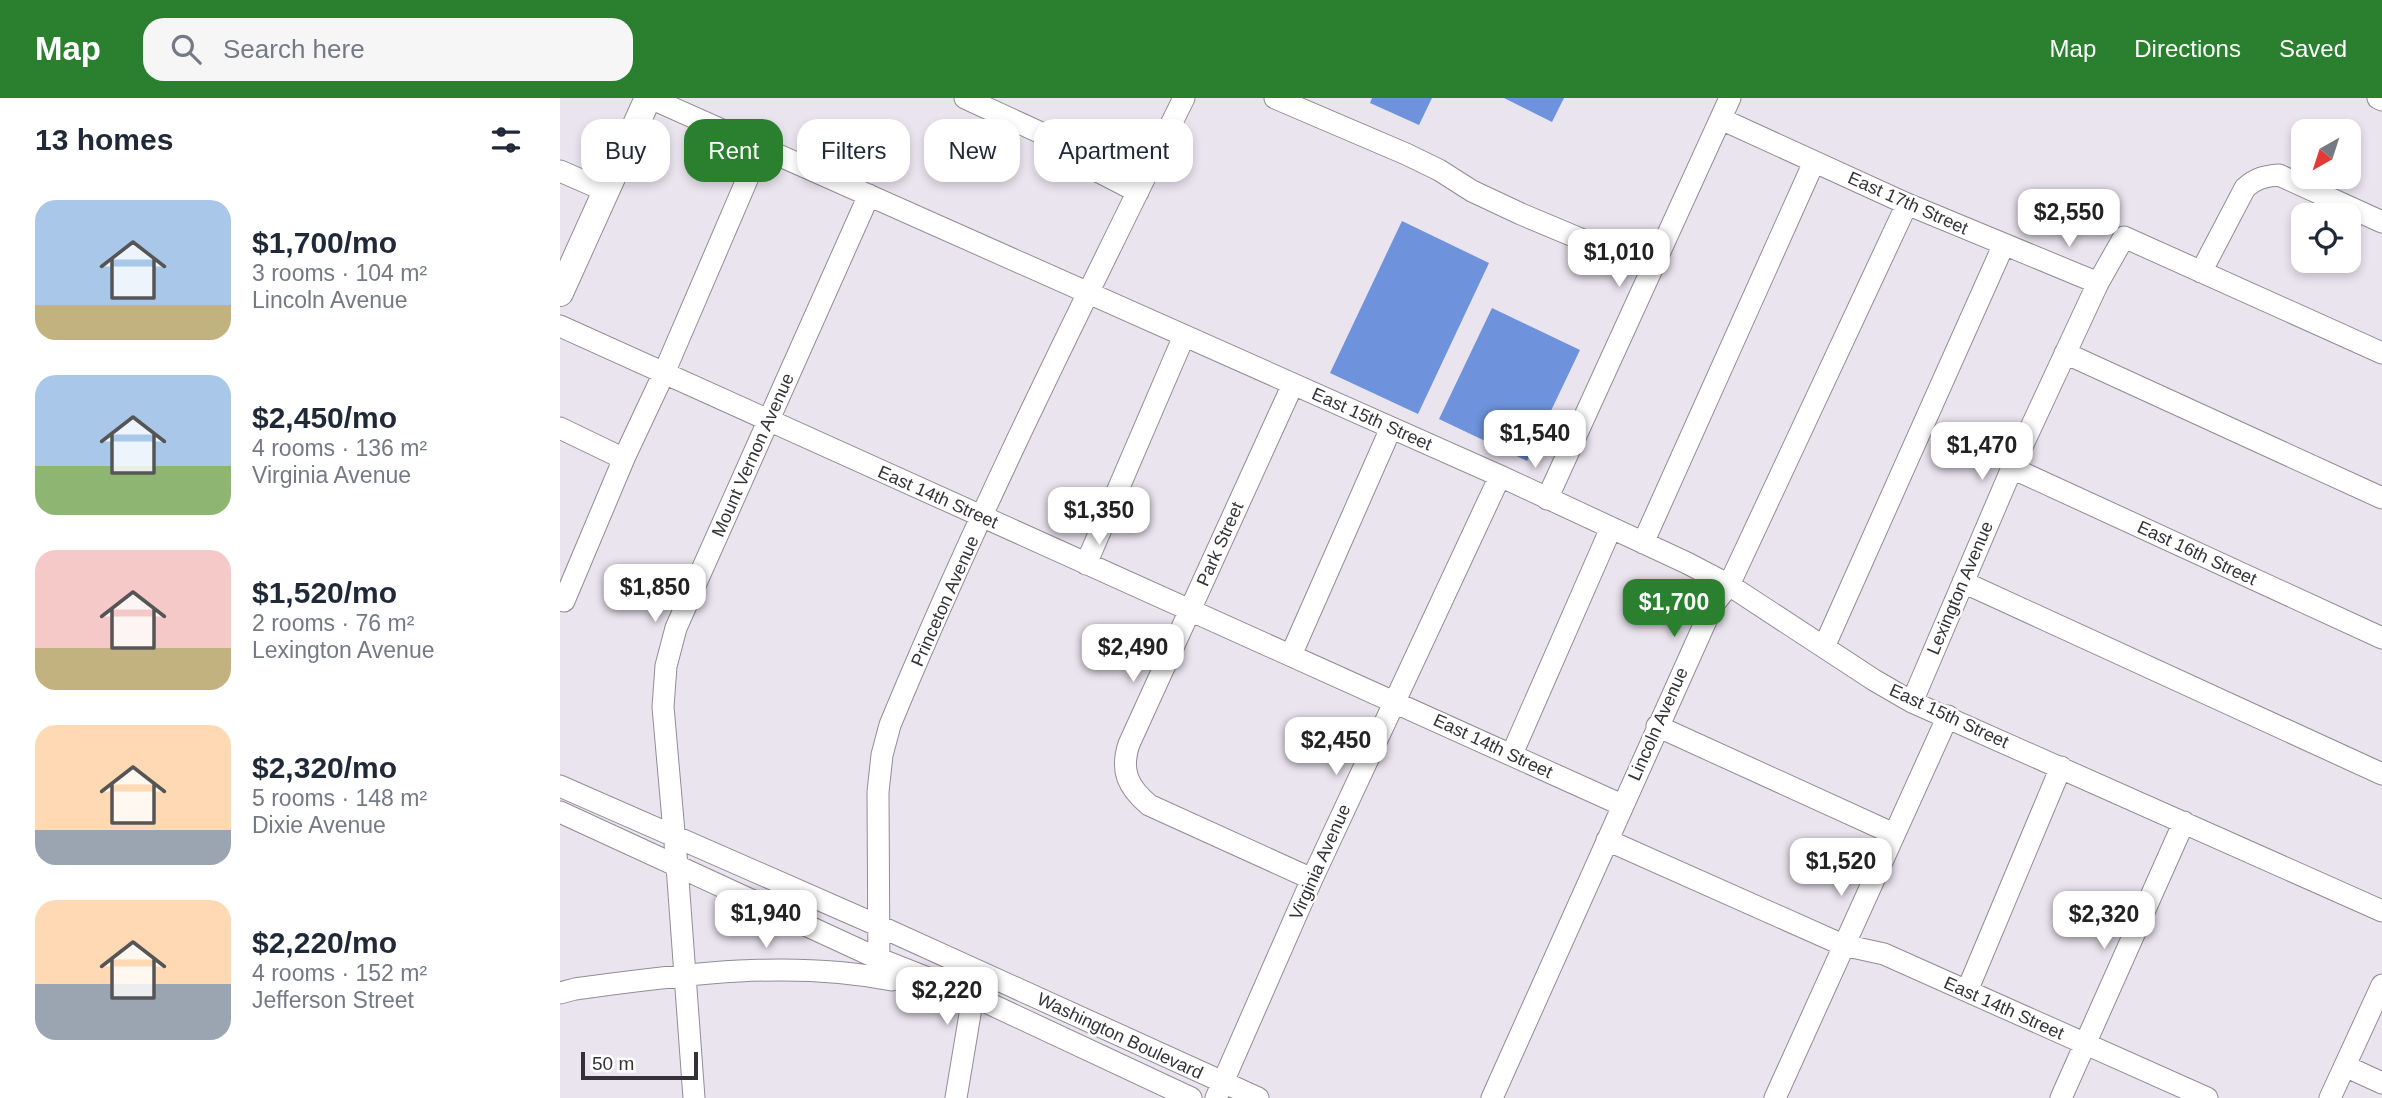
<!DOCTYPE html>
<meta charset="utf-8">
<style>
:root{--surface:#fff;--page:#f6f6f7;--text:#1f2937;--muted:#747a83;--accent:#2a802e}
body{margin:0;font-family:Arial,sans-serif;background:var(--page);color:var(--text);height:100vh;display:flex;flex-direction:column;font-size:26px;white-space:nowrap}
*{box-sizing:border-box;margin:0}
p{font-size:23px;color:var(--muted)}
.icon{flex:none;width:38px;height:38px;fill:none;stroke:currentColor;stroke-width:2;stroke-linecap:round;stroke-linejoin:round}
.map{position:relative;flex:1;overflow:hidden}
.drawer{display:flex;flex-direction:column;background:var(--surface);width:560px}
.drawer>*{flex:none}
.top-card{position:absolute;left:21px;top:21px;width:665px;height:63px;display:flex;gap:14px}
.needle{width:46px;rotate:219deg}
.fabs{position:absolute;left:1731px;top:21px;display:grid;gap:14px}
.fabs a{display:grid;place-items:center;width:70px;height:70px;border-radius:14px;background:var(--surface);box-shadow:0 4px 10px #0003;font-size:35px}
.scale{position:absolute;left:21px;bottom:18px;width:117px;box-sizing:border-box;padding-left:7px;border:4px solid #343236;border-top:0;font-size:19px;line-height:24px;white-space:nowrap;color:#343236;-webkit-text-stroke:5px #fff;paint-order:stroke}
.price{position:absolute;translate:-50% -60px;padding:0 16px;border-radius:14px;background:#fff;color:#222;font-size:23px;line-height:46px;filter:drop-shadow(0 2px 4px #0008)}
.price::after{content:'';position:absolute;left:50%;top:42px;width:21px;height:16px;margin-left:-10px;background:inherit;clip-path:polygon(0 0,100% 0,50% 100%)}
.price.on{background:var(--accent);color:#fff}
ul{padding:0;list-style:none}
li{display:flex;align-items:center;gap:21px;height:175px;padding:0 35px}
li span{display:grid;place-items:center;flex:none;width:196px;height:140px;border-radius:21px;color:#555}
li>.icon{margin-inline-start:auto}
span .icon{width:84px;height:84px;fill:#fffc;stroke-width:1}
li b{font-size:30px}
h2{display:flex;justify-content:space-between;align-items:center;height:84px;padding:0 35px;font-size:30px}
.pill{padding:0 24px;border-radius:21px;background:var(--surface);box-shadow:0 4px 10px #0003;font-size:24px;line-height:63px}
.pill.on{background:var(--accent);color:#fff}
header{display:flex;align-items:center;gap:42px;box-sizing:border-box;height:98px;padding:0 35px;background:var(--accent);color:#fff}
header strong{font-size:33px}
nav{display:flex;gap:38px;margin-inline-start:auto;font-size:24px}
.search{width:490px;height:63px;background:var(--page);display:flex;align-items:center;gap:18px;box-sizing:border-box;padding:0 24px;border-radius:21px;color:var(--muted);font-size:26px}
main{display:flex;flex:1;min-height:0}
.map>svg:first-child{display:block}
.water{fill:#6e92db}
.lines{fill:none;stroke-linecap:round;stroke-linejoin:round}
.minor-casing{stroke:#928c96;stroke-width:23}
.major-casing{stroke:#928c96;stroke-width:28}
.minor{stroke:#fff;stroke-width:21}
.major{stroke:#fff;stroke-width:26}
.labels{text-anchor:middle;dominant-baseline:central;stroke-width:5;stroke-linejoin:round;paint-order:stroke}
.street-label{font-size:18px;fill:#343236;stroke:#fff}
</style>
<header>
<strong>Map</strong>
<div class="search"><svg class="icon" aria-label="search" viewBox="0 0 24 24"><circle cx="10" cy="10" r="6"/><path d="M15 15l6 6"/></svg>Search here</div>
<nav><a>Map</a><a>Directions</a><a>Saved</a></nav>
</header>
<main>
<section class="drawer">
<h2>13 homes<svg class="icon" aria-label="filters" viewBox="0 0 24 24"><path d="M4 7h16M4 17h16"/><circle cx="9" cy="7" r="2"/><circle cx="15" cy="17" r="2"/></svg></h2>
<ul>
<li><span style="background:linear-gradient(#a9c7e8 75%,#c2b280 0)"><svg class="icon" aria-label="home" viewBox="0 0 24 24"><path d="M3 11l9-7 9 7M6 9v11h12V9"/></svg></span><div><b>$1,700/mo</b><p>3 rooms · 104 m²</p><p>Lincoln Avenue</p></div></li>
<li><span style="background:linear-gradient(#a9c7e8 65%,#8fb573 0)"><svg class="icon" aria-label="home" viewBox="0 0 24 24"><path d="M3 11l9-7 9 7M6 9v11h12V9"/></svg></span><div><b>$2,450/mo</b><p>4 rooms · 136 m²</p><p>Virginia Avenue</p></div></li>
<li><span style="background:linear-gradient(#f6c9c9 70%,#c2b280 0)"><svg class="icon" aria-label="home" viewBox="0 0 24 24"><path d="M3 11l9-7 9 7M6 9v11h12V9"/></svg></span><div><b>$1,520/mo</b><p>2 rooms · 76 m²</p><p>Lexington Avenue</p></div></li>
<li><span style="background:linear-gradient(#ffd9b3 75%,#9aa5b1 0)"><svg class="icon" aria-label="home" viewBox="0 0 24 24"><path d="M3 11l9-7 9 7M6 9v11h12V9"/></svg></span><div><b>$2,320/mo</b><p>5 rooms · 148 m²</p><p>Dixie Avenue</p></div></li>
<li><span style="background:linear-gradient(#ffd9b3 60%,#9aa5b1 0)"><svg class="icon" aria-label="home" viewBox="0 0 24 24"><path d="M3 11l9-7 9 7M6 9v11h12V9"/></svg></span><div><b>$2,220/mo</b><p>4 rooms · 152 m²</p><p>Jefferson Street</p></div></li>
</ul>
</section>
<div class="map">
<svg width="1822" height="1000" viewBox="0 0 1822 1000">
<rect width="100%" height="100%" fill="#eae4ee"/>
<path class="water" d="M812,0H872L859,27L810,5Z
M944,0H1004L992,24Z
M842,123L929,165L858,316L770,275Z
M932,210L1020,252L967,363L879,321Z"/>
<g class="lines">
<g class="minor-casing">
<path id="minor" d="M90,0L940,378L1127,465L1169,487L1314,582L1352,604L1822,813
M405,0L492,40L516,62L578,94
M715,0L846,56L879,72L912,93L961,116L1092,171
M1818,0L1822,2
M1161,21L1347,106L1538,185L1564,139L1822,255
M0,73L46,93
M1641,174L1685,90C1696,80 1705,78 1719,77L1822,124
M0,228L1062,707
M1505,255L1822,400
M733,286L569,646C560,673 568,689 589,707L752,781
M0,330L58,358H65L104,275L201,49
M1452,370L1822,540
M987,401L1170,0
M1083,445L1254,64
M526,466L624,238
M1403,484L1822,676
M4,503L65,358
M1264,549L1444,146
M731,557L831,330
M1352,604L1452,370L1538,185
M1097,628L1334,736
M952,656L1051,430
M0,688L317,827L698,1000
M0,714L317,860L413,898L631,1000
M1047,742L1283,847L1324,856L1647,1000
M319,879L318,694L322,657L330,627C418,414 522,207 624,0
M1407,893L1501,669
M0,895L15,891C119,877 228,861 332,882
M1785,968L1822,985
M134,1000L117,768L103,609L106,568L116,530L309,97
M396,1000L413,898L420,888
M656,1000L752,781L940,378
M932,1000L1153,507L1169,487L1347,106
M1215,1000L1388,618
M1501,1000L1624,724
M1770,1000L1822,887"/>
</g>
<g class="major-casing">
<path id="major" d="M0,195L88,0"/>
</g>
<use href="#minor" class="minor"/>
<use href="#major" class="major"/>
</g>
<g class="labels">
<g class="street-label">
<text transform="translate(1348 105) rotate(24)">East 17th Street</text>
<text transform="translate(812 321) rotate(24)">East 15th Street</text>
<text transform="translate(193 357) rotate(-66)">Mount Vernon Avenue</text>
<text transform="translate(378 399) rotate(24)">East 14th Street</text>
<text transform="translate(660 446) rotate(-66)">Park Street</text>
<text transform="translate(1637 455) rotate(25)">East 16th Street</text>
<text transform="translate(1400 490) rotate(-67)">Lexington Avenue</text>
<text transform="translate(385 503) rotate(-66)">Princeton Avenue</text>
<text transform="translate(1389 618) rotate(25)">East 15th Street</text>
<text transform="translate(1098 626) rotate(-66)">Lincoln Avenue</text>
<text transform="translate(933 648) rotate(25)">East 14th Street</text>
<text transform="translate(760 764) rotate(-66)">Virginia Avenue</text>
<text transform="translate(1444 910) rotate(24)">East 14th Street</text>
<text transform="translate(560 938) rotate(25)">Washington Boulevard</text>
</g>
</g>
</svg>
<div class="fabs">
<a><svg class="needle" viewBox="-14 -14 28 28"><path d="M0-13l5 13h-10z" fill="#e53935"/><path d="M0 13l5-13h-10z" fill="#747a83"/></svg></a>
<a><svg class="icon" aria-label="locate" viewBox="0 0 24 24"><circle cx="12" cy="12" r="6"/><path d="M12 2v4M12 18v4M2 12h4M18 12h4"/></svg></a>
</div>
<div class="scale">50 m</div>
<b class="price" style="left:1509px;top:151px">$2,550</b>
<b class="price" style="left:1059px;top:191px">$1,010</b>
<b class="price" style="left:975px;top:372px">$1,540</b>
<b class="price" style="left:1422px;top:384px">$1,470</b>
<b class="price" style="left:539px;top:449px">$1,350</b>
<b class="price" style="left:95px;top:526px">$1,850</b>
<b class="price on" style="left:1114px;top:541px">$1,700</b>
<b class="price" style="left:573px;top:586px">$2,490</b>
<b class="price" style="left:776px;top:679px">$2,450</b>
<b class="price" style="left:1281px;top:800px">$1,520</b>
<b class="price" style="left:206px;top:852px">$1,940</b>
<b class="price" style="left:1544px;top:853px">$2,320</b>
<b class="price" style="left:387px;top:929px">$2,220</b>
<div class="top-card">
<a class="pill">Buy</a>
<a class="pill on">Rent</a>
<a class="pill">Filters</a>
<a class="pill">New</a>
<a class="pill">Apartment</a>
</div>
</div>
</main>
